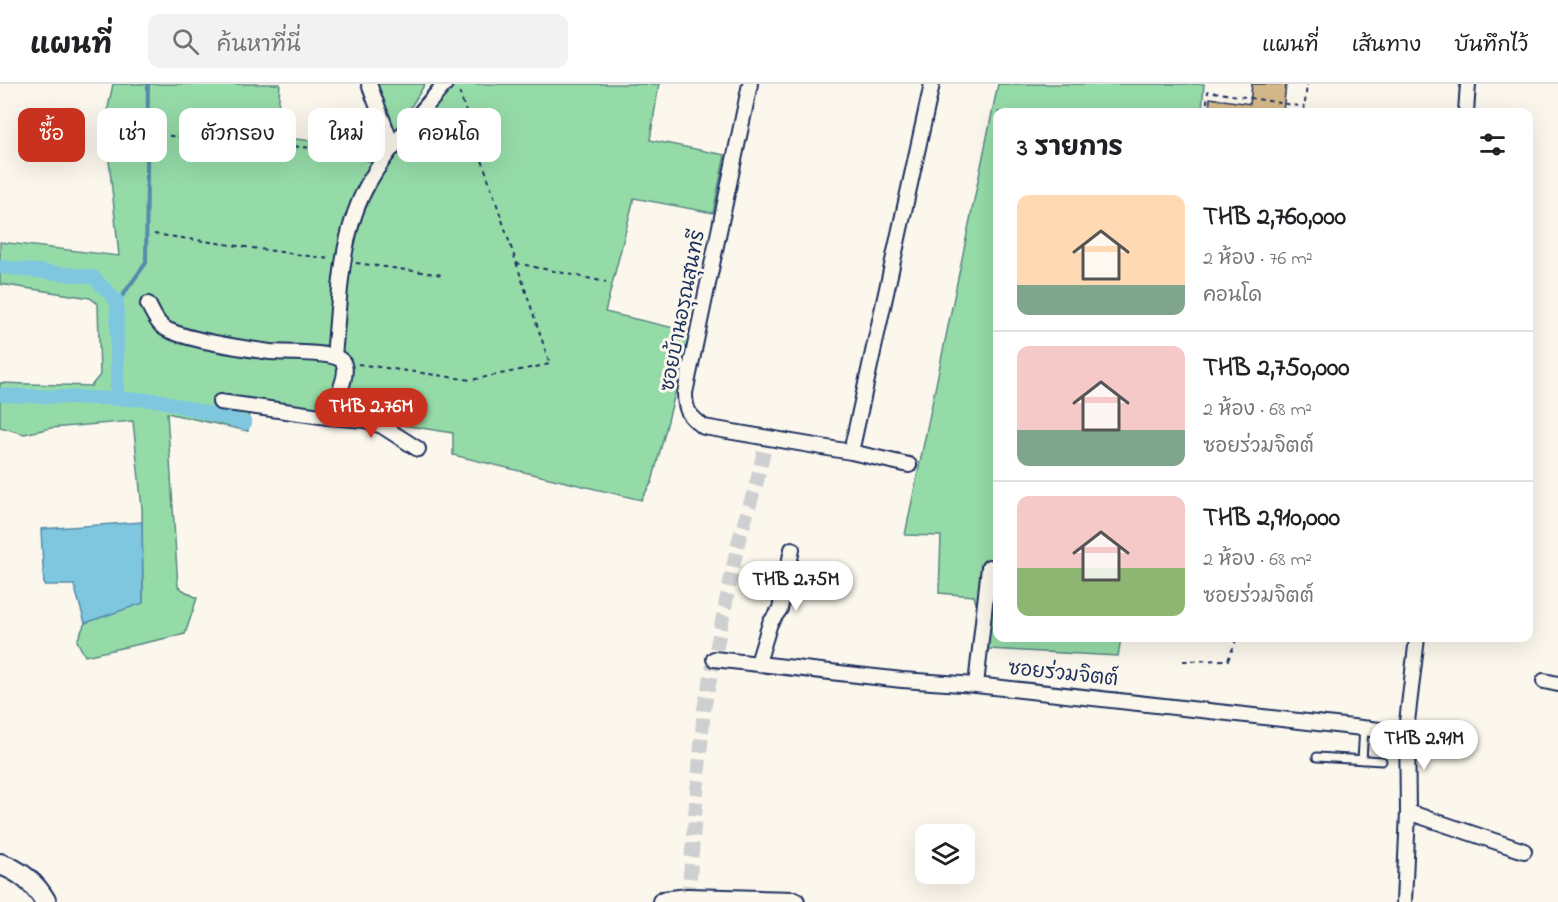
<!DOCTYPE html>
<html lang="th">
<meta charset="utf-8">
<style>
:root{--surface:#fff;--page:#f2f2f2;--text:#202124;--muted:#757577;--line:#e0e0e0;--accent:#c8321e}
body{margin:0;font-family:"Indie Flower","Playpen Sans Thai",sans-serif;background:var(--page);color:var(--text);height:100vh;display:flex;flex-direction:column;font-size:22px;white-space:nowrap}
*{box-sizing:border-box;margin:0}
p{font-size:20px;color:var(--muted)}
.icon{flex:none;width:33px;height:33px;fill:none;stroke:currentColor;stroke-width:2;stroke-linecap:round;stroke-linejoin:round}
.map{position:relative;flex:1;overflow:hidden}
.side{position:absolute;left:993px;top:24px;width:540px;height:534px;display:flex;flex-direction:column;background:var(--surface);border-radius:12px;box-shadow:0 6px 24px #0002}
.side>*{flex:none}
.guide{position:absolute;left:18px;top:24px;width:570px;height:54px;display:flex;gap:12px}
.fabs{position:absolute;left:915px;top:740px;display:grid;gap:12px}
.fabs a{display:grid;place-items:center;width:60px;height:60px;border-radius:12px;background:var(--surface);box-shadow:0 6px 24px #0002;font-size:30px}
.price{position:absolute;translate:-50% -51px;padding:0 14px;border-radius:21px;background:#fff;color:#222;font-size:20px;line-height:39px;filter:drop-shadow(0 2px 3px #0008)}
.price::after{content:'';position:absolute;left:50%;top:36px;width:18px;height:14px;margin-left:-9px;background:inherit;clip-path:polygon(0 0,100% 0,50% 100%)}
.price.active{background:var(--accent);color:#fff}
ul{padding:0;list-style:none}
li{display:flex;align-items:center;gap:18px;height:150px;padding:0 24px}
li+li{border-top:2px solid var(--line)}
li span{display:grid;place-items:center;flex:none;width:168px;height:120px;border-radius:12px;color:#555}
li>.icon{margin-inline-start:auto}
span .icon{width:72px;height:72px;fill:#fffc;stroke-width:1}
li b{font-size:26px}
h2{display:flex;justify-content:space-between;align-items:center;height:72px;padding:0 24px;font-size:26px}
.tag{padding:0 21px;border-radius:12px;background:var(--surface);box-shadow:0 6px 24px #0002;font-size:21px;line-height:54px}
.tag.active{background:var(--accent);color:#fff}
header{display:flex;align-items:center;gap:36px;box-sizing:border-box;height:84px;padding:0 30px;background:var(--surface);border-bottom:2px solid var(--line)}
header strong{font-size:28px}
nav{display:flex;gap:33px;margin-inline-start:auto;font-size:21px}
.search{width:420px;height:54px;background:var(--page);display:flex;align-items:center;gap:15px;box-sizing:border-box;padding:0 21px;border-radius:12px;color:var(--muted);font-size:22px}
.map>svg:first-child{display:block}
.green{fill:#95dba8;stroke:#588583;stroke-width:1.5}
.water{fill:#7ec7df;stroke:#568aab;stroke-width:1.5}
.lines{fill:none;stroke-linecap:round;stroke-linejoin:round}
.stream{stroke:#568aab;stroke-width:4}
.canal{stroke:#7ec7df;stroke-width:14}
.building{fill:#d5b88a;stroke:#1b2f5e;stroke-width:1.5}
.minor-tunnel{stroke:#cecfd0;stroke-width:14;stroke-dasharray:14 7;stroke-linecap:butt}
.service-casing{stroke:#1b2f5e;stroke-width:11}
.minor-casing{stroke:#1b2f5e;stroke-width:18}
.secondary-casing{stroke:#1b2f5e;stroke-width:24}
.path{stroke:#1b2f5e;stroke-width:2;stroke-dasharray:4.5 4.5;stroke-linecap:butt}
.service{stroke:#fbf7ec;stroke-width:7}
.minor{stroke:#fbf7ec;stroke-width:14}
.secondary{stroke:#fbf7ec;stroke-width:20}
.labels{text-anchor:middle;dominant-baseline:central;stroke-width:6;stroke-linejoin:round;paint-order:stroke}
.street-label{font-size:20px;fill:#1b2f5e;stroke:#fbf7ec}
</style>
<header>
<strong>แผนที่</strong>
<div class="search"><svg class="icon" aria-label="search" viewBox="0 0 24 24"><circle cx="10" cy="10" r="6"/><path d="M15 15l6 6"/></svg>ค้นหาที่นี่</div>
<nav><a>แผนที่</a><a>เส้นทาง</a><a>บันทึกไว้</a></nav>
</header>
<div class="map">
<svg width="1558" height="818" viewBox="0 0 1558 818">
<rect width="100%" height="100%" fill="#fbf7ec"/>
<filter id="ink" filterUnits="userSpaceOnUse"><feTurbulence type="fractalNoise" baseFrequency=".0167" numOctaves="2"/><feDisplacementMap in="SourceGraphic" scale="12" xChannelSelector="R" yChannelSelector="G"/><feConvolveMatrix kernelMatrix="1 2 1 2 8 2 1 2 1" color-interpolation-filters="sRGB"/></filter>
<g filter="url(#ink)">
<path class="green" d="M113,0H280L276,53L314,57L371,78L395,48L377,0H425L399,42L433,0H659L650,56L725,71L713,129L634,114L605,228L691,248L652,398L641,416L453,371V349L249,317L248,347L167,329L178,503L197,514L185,550L85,572L77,557L85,539L143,518L142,424L133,337L51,344L24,350L0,343V299L91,302L100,291L98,220L90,214L0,200V158L119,172L105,38Z
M998,0H1204L1202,28H998V554H1121L1118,572L988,565L974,512L939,509L941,452L905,451Z"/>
<path class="water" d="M142,438L143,519L85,539L74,501H44L41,445Z"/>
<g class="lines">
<path class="stream" d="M117,219L146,179L148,0"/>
<path class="canal" d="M0,183L93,193L117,217V315
M0,311L157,316L245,339"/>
</g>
<path class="building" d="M1252,0H1286L1283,28H1209L1210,14L1250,20Z"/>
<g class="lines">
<path class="minor-tunnel" d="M688,815L704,625L738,459L757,397L767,354"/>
<g class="service-casing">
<path id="service" d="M1317,673L1382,677
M1362,676L1364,644"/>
</g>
<g class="minor-casing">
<path id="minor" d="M369,0L393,64
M750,0L685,309C685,327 689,332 704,343L851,368L909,381
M1466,28L1468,0
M148,220C152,227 156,238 163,243C179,255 248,265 270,268C284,269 334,267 342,277C352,289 333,321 328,333L220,318
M334,272C340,214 339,150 369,98C389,63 419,31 445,0
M328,333L365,336L382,342L418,365
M851,368L932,0
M714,575L902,596L976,601L1407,649
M758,579L770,539L780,525L792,465
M1544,597L1558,600
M976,601L989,483
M1408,728L1524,767
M1404,818L1408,728L1407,638L1417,554"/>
</g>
<g class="secondary-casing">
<path id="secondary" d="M0,780C21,787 35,799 46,818
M663,818L688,815L794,818"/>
</g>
<path class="path" d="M1206,28L1208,7L1305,23
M1304,28L1307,0
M160,51L372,69
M154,150L330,175
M356,179L443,191
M516,179L606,198
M358,280L471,296L550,280L458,4
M1183,577L1228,576L1237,554"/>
<use href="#service" class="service"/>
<use href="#minor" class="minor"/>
<use href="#secondary" class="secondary"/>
</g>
</g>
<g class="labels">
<g class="street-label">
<text transform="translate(684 227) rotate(-79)">ซอยบ้านอรุณสุนทรี</text>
<text transform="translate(1063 591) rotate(6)">ซอยร่วมจิตต์</text>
</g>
</g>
</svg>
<div class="fabs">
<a><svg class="icon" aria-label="layers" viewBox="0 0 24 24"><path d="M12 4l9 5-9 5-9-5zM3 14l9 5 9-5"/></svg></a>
</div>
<b class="price active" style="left:371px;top:355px">THB 2.76M</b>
<b class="price" style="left:796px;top:528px">THB 2.75M</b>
<b class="price" style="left:1424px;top:687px">THB 2.91M</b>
<div class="guide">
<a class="tag active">ซื้อ</a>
<a class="tag">เช่า</a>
<a class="tag">ตัวกรอง</a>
<a class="tag">ใหม่</a>
<a class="tag">คอนโด</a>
</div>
<section class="side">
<h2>3 รายการ<svg class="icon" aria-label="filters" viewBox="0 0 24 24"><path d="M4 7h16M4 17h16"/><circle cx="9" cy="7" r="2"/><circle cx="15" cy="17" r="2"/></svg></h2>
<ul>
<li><span style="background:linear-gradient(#ffd9b3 75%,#7fa58c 0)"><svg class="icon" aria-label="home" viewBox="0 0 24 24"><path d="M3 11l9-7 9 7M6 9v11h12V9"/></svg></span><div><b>THB 2,760,000</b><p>2 ห้อง · 76 m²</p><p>คอนโด</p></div></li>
<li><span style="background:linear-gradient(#f6c9c9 70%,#7fa58c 0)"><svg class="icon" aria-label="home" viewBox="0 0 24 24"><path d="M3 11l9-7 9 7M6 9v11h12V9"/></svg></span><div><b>THB 2,750,000</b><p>2 ห้อง · 68 m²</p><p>ซอยร่วมจิตต์</p></div></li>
<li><span style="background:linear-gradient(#f6c9c9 60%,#8fb573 0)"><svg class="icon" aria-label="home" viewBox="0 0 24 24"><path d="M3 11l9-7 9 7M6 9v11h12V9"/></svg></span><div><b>THB 2,910,000</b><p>2 ห้อง · 68 m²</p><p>ซอยร่วมจิตต์</p></div></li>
</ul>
</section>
</div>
